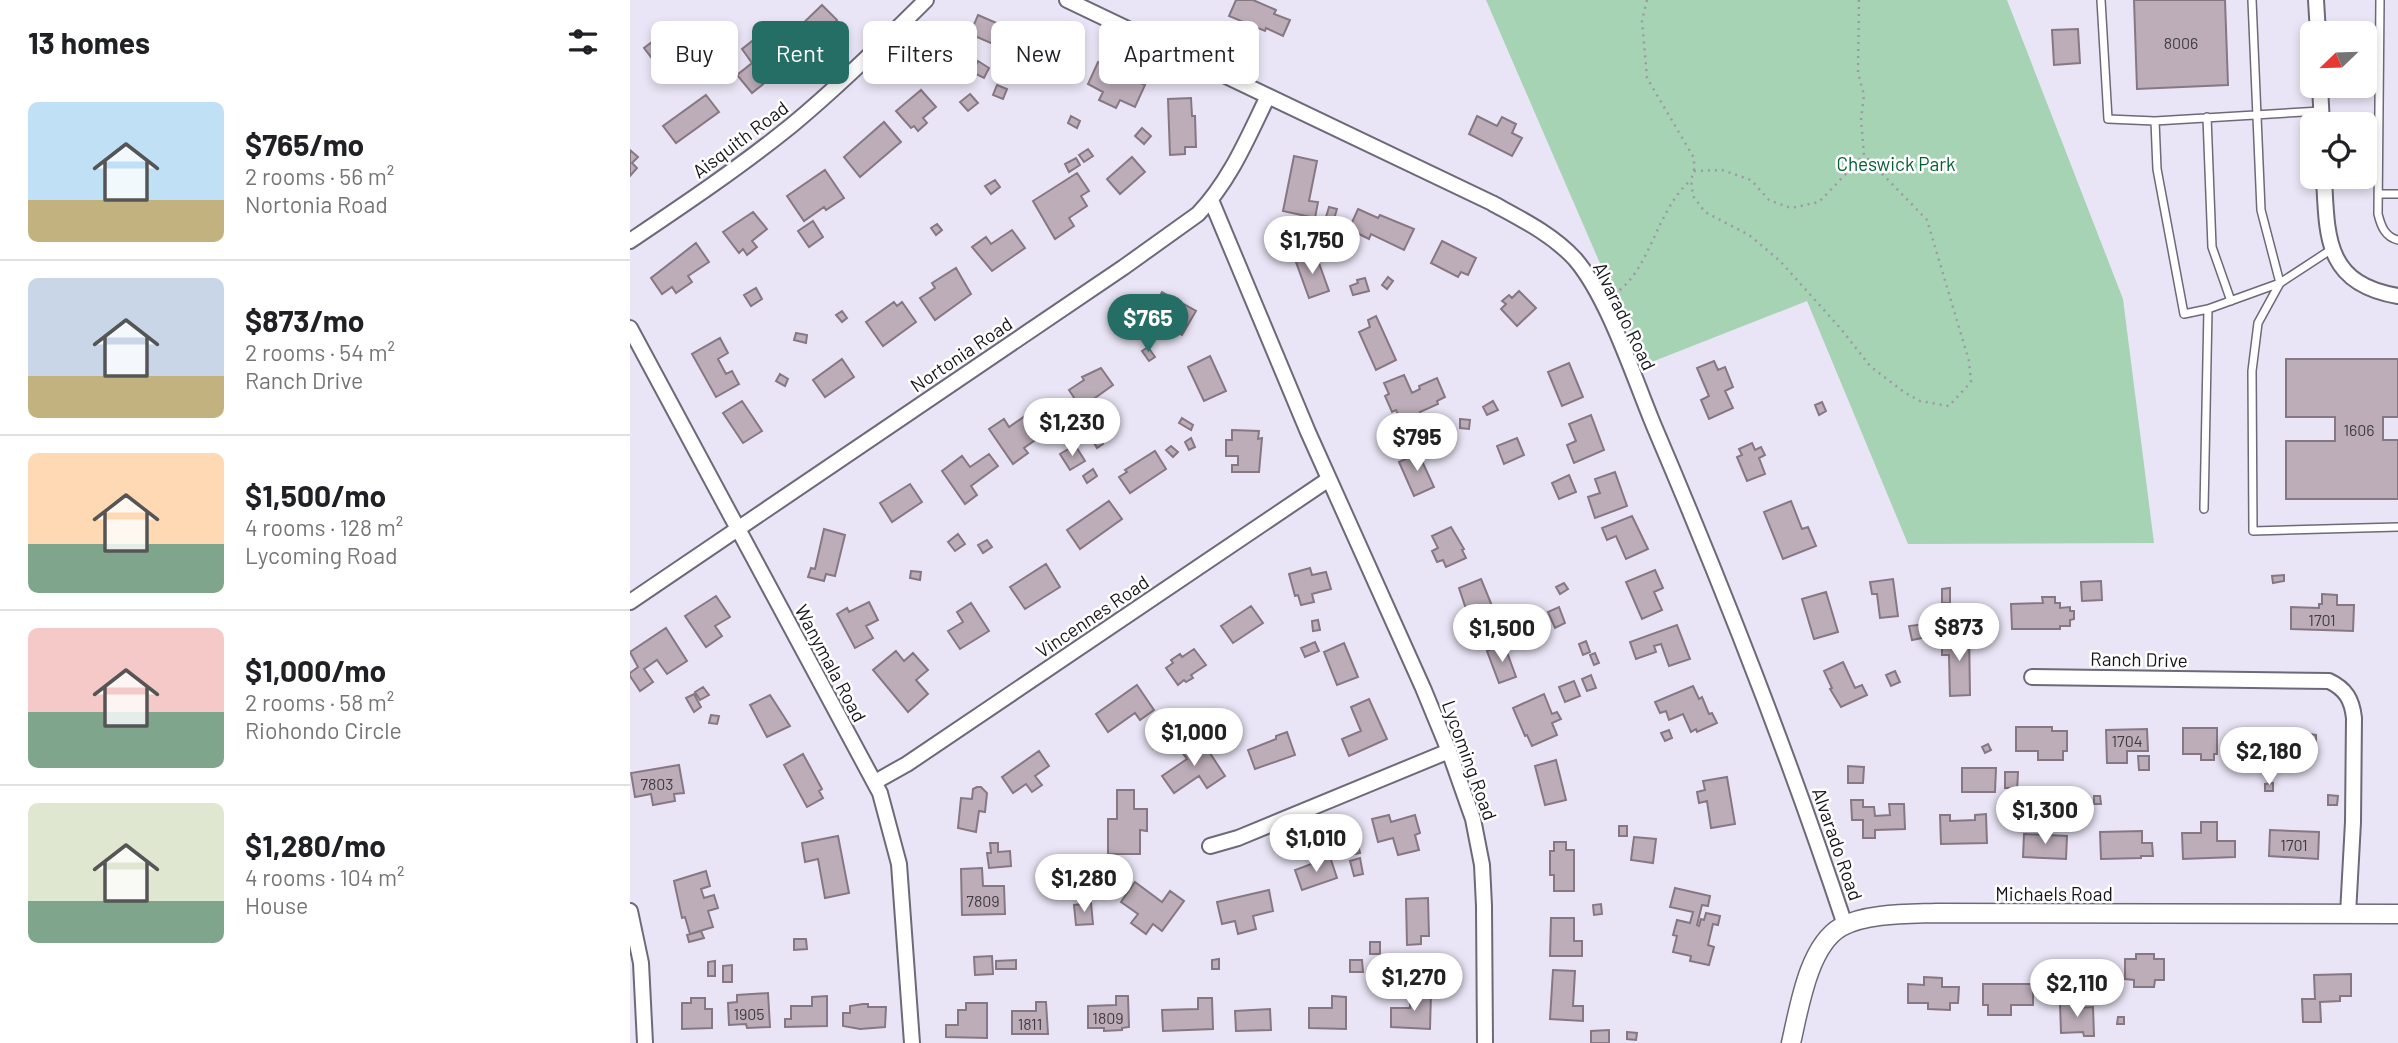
<!DOCTYPE html>
<meta charset="utf-8">
<style>
:root{--surface:#fff;--page:#f2f2f2;--text:#202124;--muted:#757577;--line:#e0e0e0;--accent:#256e66}
body{margin:0;font-family:Barlow,sans-serif;background:var(--page);color:var(--text);height:100vh;display:flex;flex-direction:column;font-size:26px;white-space:nowrap}
*{box-sizing:border-box;margin:0}
p{font-size:23px;color:var(--muted)}
.icon{flex:none;width:38px;height:38px;fill:none;stroke:currentColor;stroke-width:2;stroke-linecap:round;stroke-linejoin:round}
.map{position:relative;flex:1;overflow:hidden}
.details{display:flex;flex-direction:column;background:var(--surface);width:630px}
.details>*{flex:none}
.banner{position:absolute;left:21px;top:21px;width:665px;height:63px;display:flex;gap:14px}
.needle{width:46px;rotate:247deg}
.controls{position:absolute;left:1670px;top:21px;display:grid;gap:14px}
.controls a{display:grid;place-items:center;width:77px;height:77px;border-radius:10px;background:var(--surface);box-shadow:0 4px 10px #0003;font-size:35px}
.price{position:absolute;translate:-50% -60px;padding:0 16px;border-radius:24px;background:#fff;color:#222;font-size:23px;line-height:46px;filter:drop-shadow(0 2px 4px #0008)}
.price::after{content:'';position:absolute;left:50%;top:42px;width:21px;height:16px;margin-left:-10px;background:inherit;clip-path:polygon(0 0,100% 0,50% 100%)}
.price.on{background:var(--accent);color:#fff}
ul{padding:0;list-style:none}
li{display:flex;align-items:center;gap:21px;height:175px;padding:0 28px}
li+li{border-top:2px solid var(--line)}
li span{display:grid;place-items:center;flex:none;width:196px;height:140px;border-radius:10px;color:#555}
li>.icon{margin-inline-start:auto}
span .icon{width:84px;height:84px;fill:#fffc;stroke-width:1}
li b{font-size:30px}
h2{display:flex;justify-content:space-between;align-items:center;height:84px;padding:0 28px;font-size:30px}
.pill{padding:0 24px;border-radius:10px;background:var(--surface);box-shadow:0 4px 10px #0003;font-size:24px;line-height:63px}
.pill.on{background:var(--accent);color:#fff}
main{display:flex;flex:1;min-height:0}
.map>svg:first-child{display:block}
.green{fill:#a6d3b3}
.building{fill:#bcadb9;stroke:#867883;stroke-width:2}
.lines{fill:none;stroke-linecap:round;stroke-linejoin:round}
.service-casing{stroke:#6d6978;stroke-width:10}
.minor-casing{stroke:#6d6978;stroke-width:18}
.tertiary-casing{stroke:#6d6978;stroke-width:21}
.path{stroke:#9d99a6;stroke-width:2.5;stroke-dasharray:2 5;stroke-linecap:butt}
.service{stroke:#fff;stroke-width:7}
.minor{stroke:#fff;stroke-width:14}
.tertiary{stroke:#fff;stroke-width:18}
.labels{text-anchor:middle;dominant-baseline:central;stroke-width:5;stroke-linejoin:round;paint-order:stroke}
.number-label{font-size:16px;fill:#403b42}
.street-label{font-size:19px;fill:#17151b;stroke:#fff}
.park-label{font-size:19px;fill:#045f31;stroke:#fff}
</style>
<main>
<section class="details">
<h2>13 homes<svg class="icon" aria-label="filters" viewBox="0 0 24 24"><path d="M4 7h16M4 17h16"/><circle cx="9" cy="7" r="2"/><circle cx="15" cy="17" r="2"/></svg></h2>
<ul>
<li><span style="background:linear-gradient(#bfe0f5 70%,#c2b280 0)"><svg class="icon" aria-label="home" viewBox="0 0 24 24"><path d="M3 11l9-7 9 7M6 9v11h12V9"/></svg></span><div><b>$765/mo</b><p>2 rooms · 56 m²</p><p>Nortonia Road</p></div></li>
<li><span style="background:linear-gradient(#c9d6e8 70%,#c2b280 0)"><svg class="icon" aria-label="home" viewBox="0 0 24 24"><path d="M3 11l9-7 9 7M6 9v11h12V9"/></svg></span><div><b>$873/mo</b><p>2 rooms · 54 m²</p><p>Ranch Drive</p></div></li>
<li><span style="background:linear-gradient(#ffd9b3 65%,#7fa58c 0)"><svg class="icon" aria-label="home" viewBox="0 0 24 24"><path d="M3 11l9-7 9 7M6 9v11h12V9"/></svg></span><div><b>$1,500/mo</b><p>4 rooms · 128 m²</p><p>Lycoming Road</p></div></li>
<li><span style="background:linear-gradient(#f6c9c9 60%,#7fa58c 0)"><svg class="icon" aria-label="home" viewBox="0 0 24 24"><path d="M3 11l9-7 9 7M6 9v11h12V9"/></svg></span><div><b>$1,000/mo</b><p>2 rooms · 58 m²</p><p>Riohondo Circle</p></div></li>
<li><span style="background:linear-gradient(#dfe7d0 70%,#7fa58c 0)"><svg class="icon" aria-label="home" viewBox="0 0 24 24"><path d="M3 11l9-7 9 7M6 9v11h12V9"/></svg></span><div><b>$1,280/mo</b><p>4 rooms · 104 m²</p><p>House</p></div></li>
</ul>
</section>
<div class="map">
<svg width="1768" height="1043" viewBox="0 0 1768 1043">
<rect width="100%" height="100%" fill="#eae5f6"/>
<path class="green" d="M856,0H1377L1493,299L1524,543L1278,544L1177,301L1014,365Z"/>
<path class="building" d="M606,0H623L646,10L644,14L660,20L653,36L636,28L635,31L599,16Z
M1504,0H1595L1598,85L1507,89Z
M192,5L207,20L180,47L165,31Z
M348,15L378,28L370,47L340,34Z
M1448,29L1450,63L1424,65L1422,30Z
M126,38L151,70L122,93L107,75L122,63L112,49Z
M402,39L409,43L411,40L420,43L448,59L438,78L424,71L419,79L410,74L414,66L410,64L409,66L393,56Z
M22,42L29,51L21,57L14,48Z
M348,61L359,68L354,78L342,72Z
M468,62L515,85L505,107L490,100L486,108L469,100L473,92L458,84Z
M367,85L377,89L373,99L363,95Z
M291,90L306,107L293,118L297,123L288,131L284,126L281,128L266,111Z
M340,94L348,103L338,111L330,102Z
M76,95L89,112L46,143L33,126Z
M561,98L562,116H565L566,147H555V154L540,155L538,99Z
M441,116L450,121L447,128L438,123Z
M847,116L867,126L872,117L886,124L882,133L892,138L882,156L839,134Z
M254,122L271,142L230,177L214,157Z
M512,128L521,136L514,144L505,136Z
M458,149L463,156L454,162L449,155Z
M0,150L8,157L2,163L7,168L0,176Z
M664,156L687,161L679,201L688,202L685,218L653,211Z
M502,157L515,172L490,194L477,179Z
M446,158L450,165L439,172L435,164Z
M195,170L214,198L196,210L194,207L174,221L157,196Z
M447,173L459,191L451,196L457,206L439,218L444,226L425,239L403,201Z
M365,180L370,187L361,194L355,186Z
M699,207L707,209L704,219L696,217Z
M728,209L748,218L750,215L784,229L774,250L741,234L739,239L719,229Z
M123,212L137,229L122,241L127,247L117,255L113,249L109,253L93,232Z
M183,221L193,237L179,247L168,231Z
M307,224L312,230L306,235L301,228Z
M382,230L395,248L362,271L342,247L356,237L361,244Z
M812,241L846,258L838,275L831,272L828,277L801,263Z
M66,243L79,262L58,276L62,282L46,293L42,287L32,294L21,278Z
M686,255L699,291L679,298L666,262Z
M326,268L341,294L305,320L290,298L305,288L302,283Z
M758,277L763,281L757,289L752,285Z
M735,278L739,291L723,295L720,286L728,283L727,280Z
M126,288L132,299L121,306L114,295Z
M889,291L906,308L887,326L871,309L876,304L872,301L879,295L882,298Z
M532,292L566,311L552,335L540,329L544,323L522,310Z
M264,302L267,306L272,302L286,322L253,346L236,322Z
M212,311L217,318L212,322L206,315Z
M746,316L766,360L746,370L729,332L740,327L738,320Z
M166,333L177,335L176,343L164,340Z
M90,338L98,353L88,359L96,374L102,371L109,384L86,397L62,354Z
M518,347L525,357L519,361L512,351Z
M580,356L596,391L574,401L558,367Z
M212,359L224,377L195,397L183,380Z
M1656,359H1768V417H1753V440H1768V499H1656V441H1705V417H1656Z
M1084,361L1088,370L1095,367L1103,387L1095,391L1103,408L1079,419L1071,400L1079,396L1067,368Z
M939,363L953,397L932,406L918,372Z
M471,368L483,385L451,408L439,390L454,380L452,377Z
M150,374L158,379L155,386L146,381Z
M774,375L782,393L790,389L789,386L807,378L815,397L807,401L808,404L790,412L795,421L775,430L766,410L762,412L755,396L759,394L754,383Z
M112,401L132,431L113,443L93,413Z
M863,401L868,410L857,415L853,407Z
M1192,402L1196,411L1189,415L1185,405Z
M408,407L426,432L417,439L414,434L394,448L398,453L383,464L359,429L374,419L379,427Z
M961,415L974,450L944,463L937,445L946,441L939,424Z
M552,418L563,425L561,430L549,423Z
M830,419L840,420L839,429L830,428Z
M602,430L629,431L628,439L632,438L629,472H602V465H608V456H596V440H602Z
M468,436L473,444L467,448L462,439Z
M561,438L565,447L559,450L555,442Z
M887,438L894,455L874,464L867,446Z
M1122,443L1125,450L1131,447L1135,455L1129,458L1135,474L1117,481L1107,457L1112,455L1109,449Z
M445,445L455,461L440,470L430,454Z
M541,446L548,452L543,457L536,450Z
M791,446L796,457L791,459L804,487L784,496L769,462L785,455L783,450Z
M525,451L536,469L500,493L489,477L497,472L495,470Z
M359,454L368,466L341,486L347,495L335,504L312,471L332,456L340,467Z
M463,469L467,476L457,483L453,476Z
M985,472L997,506L965,518L958,497L970,493L965,479Z
M939,475L946,492L929,499L922,483Z
M280,484L292,502L262,522L250,503Z
M479,501L492,519L450,549L437,530Z
M1161,501L1172,529L1178,527L1186,546L1153,559L1134,512Z
M1002,516L1018,549L996,559L986,536L977,540L972,528Z
M821,527L834,549L832,550L836,558L816,567L813,560L807,562L802,551L808,548L802,536Z
M194,529L215,535L205,576L196,574L194,581L178,577L181,568L185,569Z
M328,534L335,544L325,551L318,542Z
M357,540L362,547L353,553L348,545Z
M416,564L430,587L395,609L380,587Z
M680,568L682,575L696,572L701,589L682,594L684,602L671,605L668,595L665,596L659,574Z
M1025,570L1033,588L1024,592L1032,610L1012,619L996,582Z
M281,571L291,572L290,580L280,578Z
M1654,575V581L1643,583L1642,576Z
M851,579L867,618L846,626L840,611L837,612L829,588Z
M1263,579L1268,616L1250,618L1247,594H1242L1240,582Z
M1471,581L1472,600L1452,601L1451,582Z
M934,583L938,589L930,594L926,587Z
M1320,588V603H1312V589Z
M1196,592L1208,632L1184,639L1172,599Z
M1692,594L1707,595V605H1724L1723,631L1661,629V607L1689,608V604H1692Z
M86,596L100,617L85,626L92,636L76,647L55,616Z
M1412,597H1425V603H1430V608L1440,607V611H1444V619L1440,620V626H1430V629H1382L1381,604L1413,603Z
M239,602L248,620L236,626L243,638L225,648L207,614L217,608L219,612Z
M341,603L359,631L330,649L318,631L333,622L327,612Z
M621,606L633,623L603,643L591,626Z
M929,607L935,623L925,628L918,612Z
M688,620L690,630L683,631L682,621Z
M1295,624L1297,637L1282,640L1279,626Z
M1047,625L1060,659L1039,666L1031,644L1024,646L1026,652L1006,659L1000,642Z
M36,628L57,661L37,674L27,660L14,669L23,682L10,691L0,676V673L8,667L0,652Z
M1339,631L1340,695L1320,696L1319,655H1312V647H1319L1321,632Z
M956,641L960,652L953,655L949,644Z
M685,642L689,651L675,657L671,648Z
M714,643L728,677L707,685L694,652Z
M874,644L886,677L869,683L857,651Z
M564,649L576,665L561,675L563,678L556,682L554,680L548,685L536,668L543,663L541,660L550,654L552,657Z
M266,651L274,661L283,653L298,670L286,680L298,694L278,712L243,670Z
M965,653L969,663L964,665L960,655Z
M1213,662L1225,688L1232,685L1237,695L1211,707L1200,689L1202,688L1194,671Z
M1265,671L1270,682L1261,686L1256,675Z
M961,675L966,688L957,691L952,679Z
M944,681L950,696L935,702L929,687Z
M507,685L524,710L510,720L505,713L478,732L466,714Z
M1063,686L1069,699L1072,697L1079,714L1082,713L1087,723L1067,732L1066,729L1061,732L1053,714L1039,720L1036,711L1030,713L1025,702Z
M73,687L79,695L70,700L65,692Z
M64,694L71,707L64,712L56,698Z
M914,694L922,714L927,712L931,719L922,723L927,735L902,746L897,735L895,736L883,708Z
M140,695L160,726L137,737L120,705Z
M739,699L757,739L719,756L712,739L731,731L721,707Z
M81,715L89,716L87,724L79,723Z
M1386,727H1422V731H1437V751H1433V760H1408V751H1386Z
M1553,728H1587V754H1584V760H1571V754H1553Z
M1517,729L1518,751H1497V763H1477L1476,730Z
M1039,730L1042,738L1035,741L1031,733Z
M1656,731L1686,735V750H1680V756L1640,757L1639,733H1656Z
M657,732L665,755L625,769L618,750L646,739V736Z
M570,738L595,776L577,788L569,776L544,793L532,776L557,759L551,751Z
M1358,744L1361,750L1355,753L1352,747Z
M409,751L419,766L405,776L412,785L402,792L396,784L383,793L372,777Z
M173,754L192,789L189,791L193,798L177,807L154,765Z
M1508,756H1519V770H1509Z
M926,760L936,800L915,805L905,766Z
M49,765L54,793L44,794L45,801L23,805L21,794L5,797L1,773Z
M1218,766L1234,767L1233,783H1218Z
M1332,768H1366L1365,792H1332Z
M1375,772H1388L1387,792H1379V788H1375Z
M1097,777L1105,824L1081,828L1077,801L1069,803L1067,792L1075,790L1073,781Z
M1643,783V791H1635V784Z
M347,787H351L357,793L355,812L349,811L346,832L328,828L331,798L342,799L343,789Z
M487,790H504V809H517V831L510,830V854H478V819H487Z
M1698,795L1708,796L1707,805H1698Z
M1464,796H1470L1471,804H1464Z
M1221,800H1233V807H1244L1245,816L1260,815L1259,804H1274L1275,829L1245,830V838H1233V820H1222Z
M1385,800L1386,807H1377L1376,801Z
M1356,814L1357,843L1311,844L1310,815H1320V821L1345,820V815Z
M759,815L761,822L785,815L790,833L785,835L789,850L768,855L763,838L748,842L742,819Z
M1571,822H1587V841H1605V857L1553,859L1552,833H1571Z
M989,826H997V836H989Z
M1640,830L1689,832L1688,859L1639,856Z
M1512,831V843H1522L1523,856H1511V858L1471,859L1470,832Z
M1394,834L1437,836L1436,859L1393,857Z
M208,836L219,893L195,898L188,859L175,862L172,843Z
M1004,837L1026,839L1023,863L1001,860Z
M727,841L730,853L719,855L716,844Z
M924,842H936V850H944V891H924V875H920V851H924Z
M360,843H368V852L380,851L381,866L359,868L357,853H361Z
M700,857L707,878L672,890L665,870Z
M730,858L733,874L724,876L720,861Z
M352,868L353,886H374L375,914L332,915L331,869Z
M76,871L80,886L71,889L74,898L84,895L88,908L78,911L83,927L60,934L55,917L52,918L44,881Z
M459,875L462,883L445,889L442,882Z
M505,882L532,902L540,891L554,901L532,931L523,924L516,934L501,923L508,914L491,902Z
M1045,888L1080,896L1078,906L1072,905L1067,925L1069,926L1071,919L1074,920L1076,913L1090,916L1088,925L1083,924L1078,945L1084,947L1079,965L1060,961L1061,956L1043,952L1047,936L1043,935L1047,920L1060,923L1063,912L1040,907Z
M639,890L643,911L623,916L626,929L608,934L605,921L592,924L587,902Z
M798,898L799,936H791V944L777,945L776,899Z
M461,903L463,924L446,925L444,905Z
M971,904L972,914L964,915L963,905Z
M921,918H944V941H952V956H920Z
M71,931L74,938L59,942L57,935Z
M164,939H176L177,949L164,950Z
M740,942H750V954H740Z
M1506,954H1524V959H1534V980H1525L1524,987H1504V980L1495,979V959H1506Z
M362,956L363,974L345,975L344,957Z
M589,959V969H582V960Z
M386,960V969H366V961Z
M720,960H732L733,972H720Z
M85,961V976H78V962Z
M102,965V982H93V966Z
M743,967H750V979H743Z
M923,970L945,971L943,1006H953V1021L920,1019Z
M1721,974V996H1710V1001L1690,1002L1691,1022H1673L1672,999H1685L1684,975Z
M1294,977L1312,978V987H1329L1328,1003H1320V1010L1298,1009V1003H1278V984L1294,985Z
M1353,984H1403V1005H1381V1015H1358V1005H1353Z
M780,992L801,993L800,1029L761,1027V1008H780Z
M138,993L140,1027L117,1028L116,1024L99,1025L98,1003L107,1002V995Z
M197,996V1026L155,1027V1019H161V1006H182V997Z
M486,996H498L499,1027L492,1028V1030L474,1031V1028H458V1006L486,1005Z
M702,996L716,997V1029L679,1028V1008H702Z
M61,998H75V1009H82V1028L52,1029V1003H61Z
M568,998H582L583,1029L533,1031L532,1010L568,1009Z
M406,1002H416L418,1034H382V1011H406Z
M336,1003H357V1038L316,1037V1025H328V1010H336Z
M1430,1003H1445V1008L1463,1007L1464,1036H1454L1453,1032L1431,1033Z
M233,1004H238V1007H256L255,1027L230,1029L213,1026V1013H220V1006Z
M640,1009L641,1030L606,1031L605,1011Z
M1488,1017H1494V1024H1487Z
M979,1030V1043H961V1031Z
M997,1032L1007,1033L1006,1040L997,1039Z"/>
<g class="lines">
<g class="service-casing">
<path id="service" d="M1471,0L1478,119L1525,121L1527,169L1554,314L1578,309
M1750,0L1748,214C1751,226 1755,237 1768,240
M1734,77L1749,76
M1577,117L1582,247L1601,301
M1525,121L1691,111
M1748,194H1768
M1702,249L1650,283L1628,323L1622,371L1623,531L1768,527
M1574,509L1578,309L1650,283L1631,210L1622,0"/>
</g>
<g class="minor-casing">
<path id="minor" d="M437,0L862,203C891,219 922,234 945,259C978,297 1004,378 1024,426C1094,590 1159,756 1215,925
M1686,0L1688,33
M1690,86L1692,124
M1694,177C1697,237 1695,284 1768,296
M581,200L678,432L793,688L819,751L843,819L852,865L854,906L855,1043
M0,241C55,204 110,167 162,125C209,86 253,43 296,0
M0,328L250,793L269,864L282,1043
M0,602L494,267L568,214C600,181 618,137 638,96
M1402,677L1699,681C1716,689 1722,700 1724,718L1723,822L1718,914
M245,782L277,764L699,479
M580,846L608,838L819,751
M0,911L11,963L15,1043"/>
</g>
<g class="tertiary-casing">
<path id="tertiary" d="M1161,1043C1169,1009 1178,946 1211,927C1236,913 1278,914 1306,913L1768,914"/>
</g>
<path class="path" d="M1017,0L1012,21L1017,78L1064,158V171
M1229,0L1228,73L1234,95L1231,119L1234,155L1297,220L1339,361L1341,382L1319,406L1290,401L1274,392L1240,366L1211,329L1150,261L1119,235L1075,212L1063,196L1061,180L1064,171L1092,170L1121,180L1139,200L1161,208L1189,202L1234,155
M984,294C1021,271 1025,211 1061,180"/>
<use href="#service" class="service"/>
<use href="#minor" class="minor"/>
<use href="#tertiary" class="tertiary"/>
</g>
<g class="labels">
<g class="number-label">
<text x="1551" y="42">8006</text>
<text x="1729" y="429">1606</text>
<text x="1692" y="619">1701</text>
<text x="1497" y="740">1704</text>
<text x="27" y="783">7803</text>
<text x="1664" y="844">1701</text>
<text x="353" y="900">7809</text>
<text x="119" y="1013">1905</text>
<text x="478" y="1017">1809</text>
<text x="400" y="1023">1811</text>
</g>
<g class="street-label">
<text transform="translate(110 139) rotate(-37)">Aisquith Road</text>
<text transform="translate(995 316) rotate(64)">Alvarado Road</text>
<text transform="translate(331 354) rotate(-34)">Nortonia Road</text>
<text transform="translate(462 616) rotate(-34)">Vincennes Road</text>
<text transform="translate(1509 659) rotate(1)">Ranch Drive</text>
<text transform="translate(201 663) rotate(62)">Wanymala Road</text>
<text transform="translate(840 760) rotate(70)">Lycoming Road</text>
<text transform="translate(1208 844) rotate(71)">Alvarado Road</text>
<text x="1424" y="893">Michaels Road</text>
</g>
<g class="park-label">
<text x="1266" y="163">Cheswick Park</text>
</g>
</g>
</svg>
<div class="controls">
<a><svg class="needle" viewBox="-14 -14 28 28"><path d="M0-13l5 13h-10z" fill="#e53935"/><path d="M0 13l5-13h-10z" fill="#757577"/></svg></a>
<a><svg class="icon" aria-label="locate" viewBox="0 0 24 24"><circle cx="12" cy="12" r="6"/><path d="M12 2v4M12 18v4M2 12h4M18 12h4"/></svg></a>
</div>
<b class="price" style="left:682px;top:276px">$1,750</b>
<b class="price on" style="left:518px;top:354px">$765</b>
<b class="price" style="left:442px;top:458px">$1,230</b>
<b class="price" style="left:787px;top:473px">$795</b>
<b class="price" style="left:1329px;top:663px">$873</b>
<b class="price" style="left:872px;top:664px">$1,500</b>
<b class="price" style="left:564px;top:768px">$1,000</b>
<b class="price" style="left:1639px;top:787px">$2,180</b>
<b class="price" style="left:1415px;top:846px">$1,300</b>
<b class="price" style="left:686px;top:874px">$1,010</b>
<b class="price" style="left:454px;top:914px">$1,280</b>
<b class="price" style="left:784px;top:1013px">$1,270</b>
<b class="price" style="left:1447px;top:1019px">$2,110</b>
<div class="banner">
<a class="pill">Buy</a>
<a class="pill on">Rent</a>
<a class="pill">Filters</a>
<a class="pill">New</a>
<a class="pill">Apartment</a>
</div>
</div>
</main>
